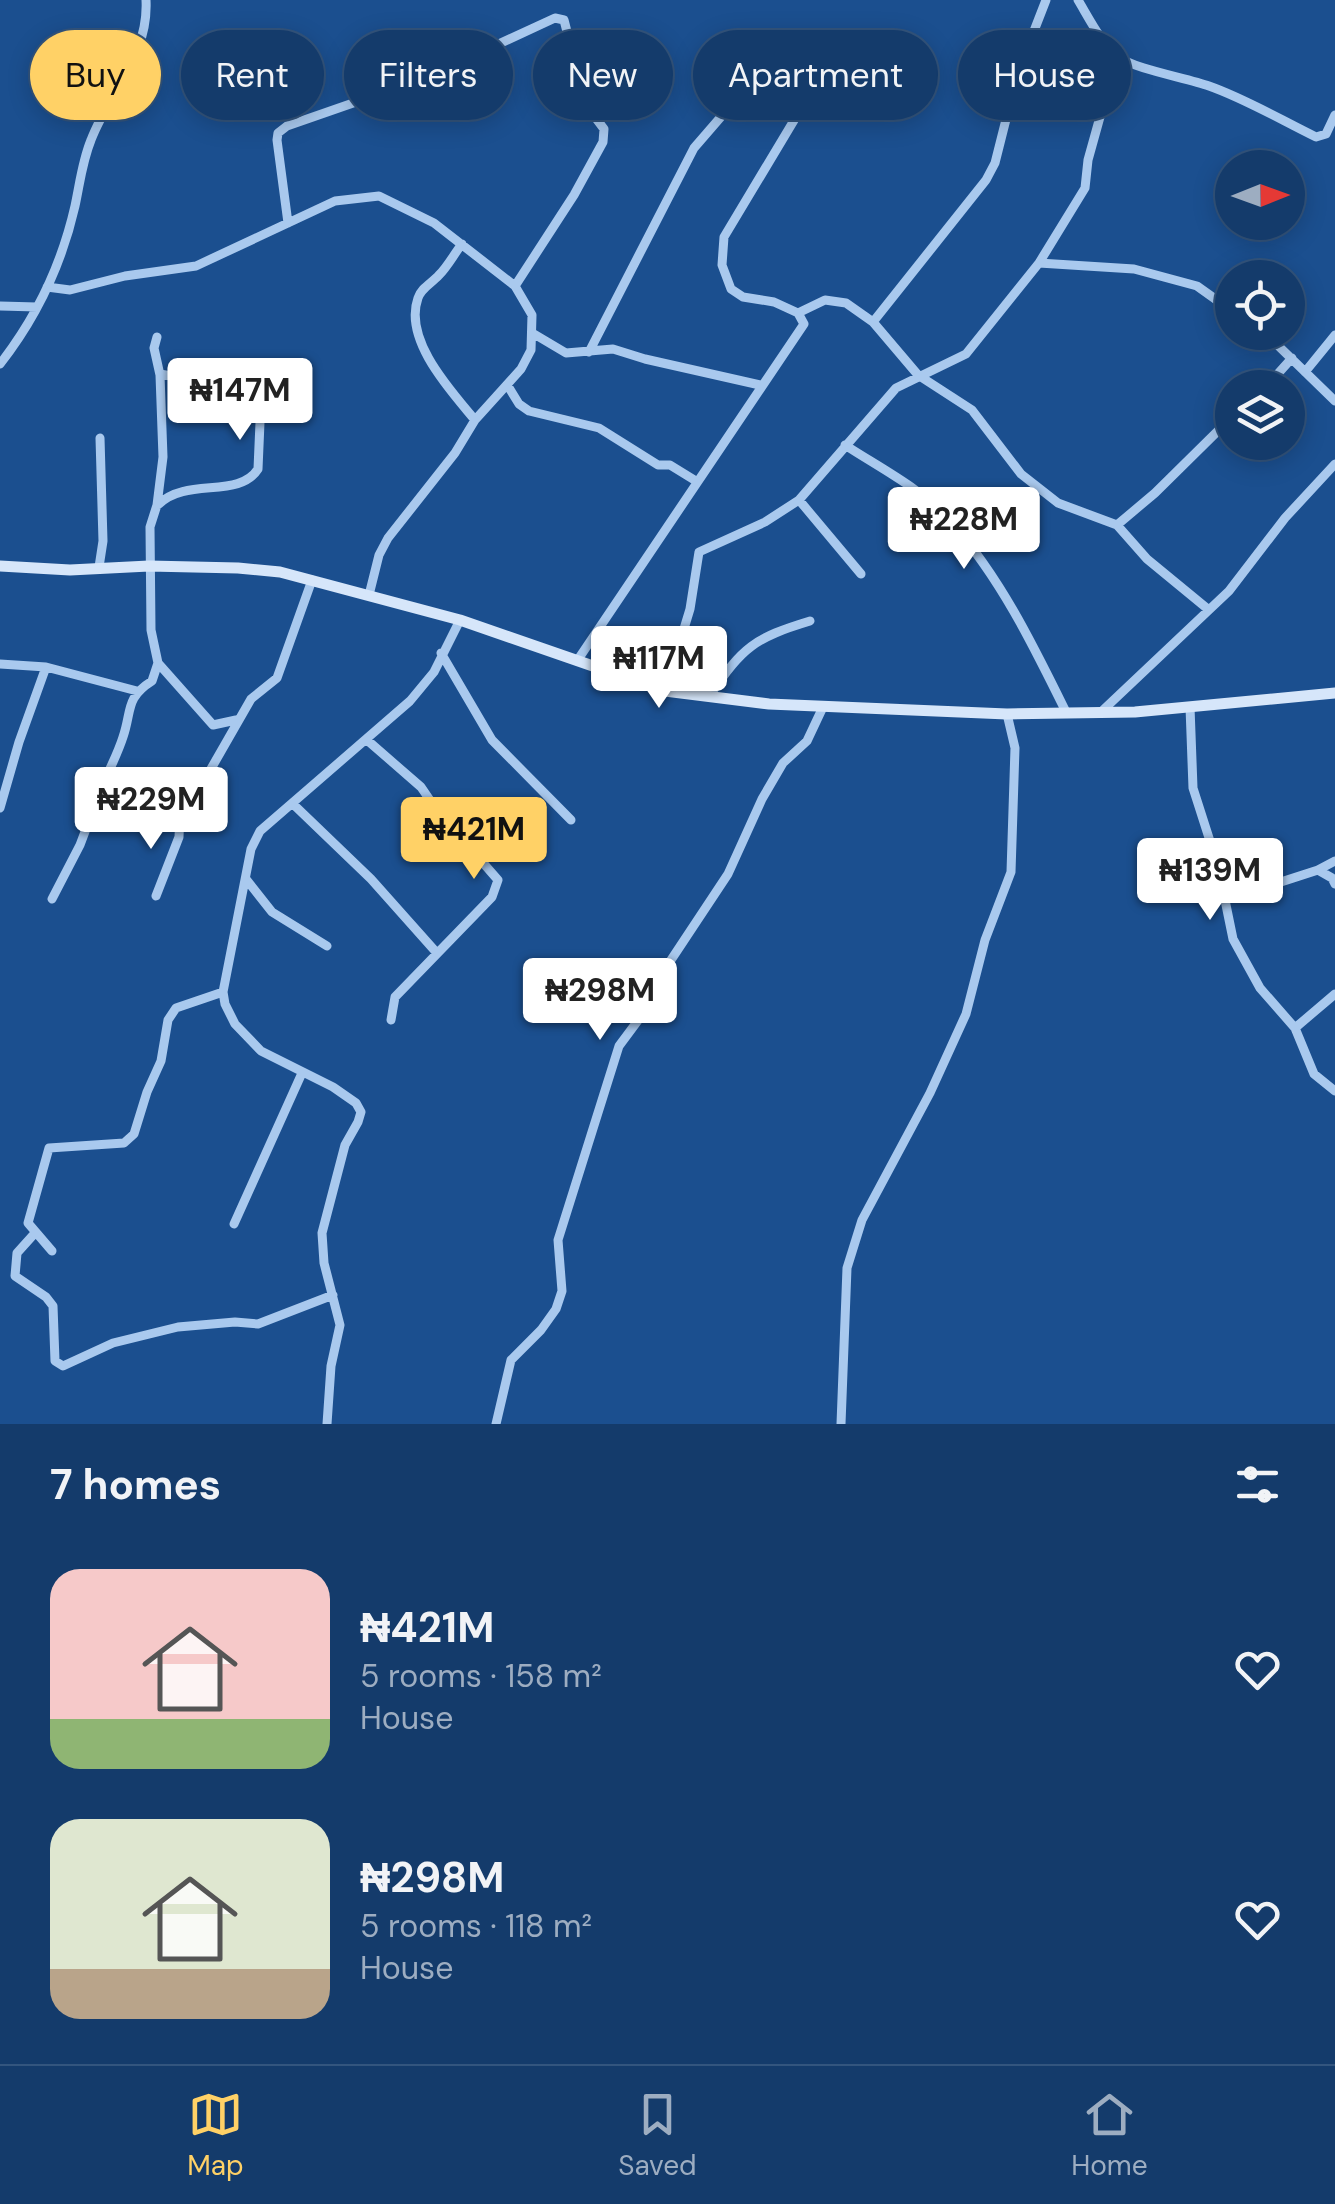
<!DOCTYPE html>
<meta charset="utf-8">
<style>
:root{--surface:#143b6b;--page:#214673;--text:#f1f3f6;--muted:#9dadc1;--line:#33557e;--accent:#ffd166}
body{margin:0;font-family:"DM Sans",sans-serif;background:var(--page);color:var(--text);height:100vh;display:flex;flex-direction:column;font-size:38px;white-space:nowrap}
*{box-sizing:border-box;margin:0}
p{font-size:32px;color:var(--muted)}
.icon{flex:none;width:55px;height:55px;fill:none;stroke:currentColor;stroke-width:2;stroke-linecap:round;stroke-linejoin:round}
.map{position:relative;height:1424px;overflow:hidden}
.drawer{display:flex;flex-direction:column;background:var(--surface);flex:1}
.drawer>*{flex:none}
.guide{position:absolute;left:30px;top:30px;width:1275px;height:90px;display:flex;gap:20px}
.needle{width:65px;rotate:89deg}
.tools{position:absolute;left:1215px;top:150px;display:grid;gap:20px}
.tools a{display:grid;place-items:center;width:90px;height:90px;border-radius:50%;background:var(--surface);box-shadow:0 5px 25px #0003,0 0 0 2px var(--line);font-size:50px}
.price{position:absolute;translate:-50% -85px;padding:0 22px;border-radius:10px;background:#fff;color:#222;font-size:32px;line-height:65px;filter:drop-shadow(0 2px 5px #0008)}
.price::after{content:'';position:absolute;left:50%;top:60px;width:30px;height:22px;margin-left:-15px;background:inherit;clip-path:polygon(0 0,100% 0,50% 100%)}
.price.on{background:var(--accent);color:#111}
ul{padding:0;list-style:none}
li{display:flex;align-items:center;gap:30px;height:250px;padding:0 50px}
li span{display:grid;place-items:center;flex:none;width:280px;height:200px;border-radius:30px;color:#555}
li>.icon{margin-inline-start:auto}
span .icon{width:120px;height:120px;fill:#fffc;stroke-width:1}
li b{font-size:42px}
h2{display:flex;justify-content:space-between;align-items:center;height:120px;padding:0 50px;font-size:42px}
.pill{padding:0 35px;border-radius:45px;background:var(--surface);box-shadow:0 5px 25px #0003,0 0 0 2px var(--line);font-size:35px;line-height:90px}
.pill.on{background:var(--accent);color:#111}
.tabs{display:flex;justify-content:space-around;align-items:center;height:140px;border-top:2px solid var(--line);background:var(--surface);font-size:28px;color:var(--muted)}
.tabs a{display:grid;justify-items:center;gap:5px}
.tabs .on{color:var(--accent)}
.map>svg:first-child{display:block}
.lines{fill:none;stroke-linecap:round;stroke-linejoin:round}
.street{stroke:#a9c9ee;stroke-width:9}
.secondary{stroke:#d6e6fa;stroke-width:11}
</style>
<div class="map">
<svg width="1335" height="1424" viewBox="0 0 1335 1424">
<rect width="100%" height="100%" fill="#1b4f8f"/>
<g class="lines">
<path class="street" d="M1078,0C1090,20 1101,43 1119,57C1134,69 1187,78 1209,86C1246,99 1281,120 1316,137L1326,134L1335,115
M288,223L277,140L278,133L287,126L425,78L555,18L564,20L586,105L604,129L603,142L574,195L515,286
M462,244C454,254 448,266 439,275C432,283 421,288 418,298C403,340 451,391 475,420
M1039,263L1134,269L1197,286L1232,311
M47,287L70,290L125,276L196,266L335,201L379,196L434,223L515,286L532,315L531,350L521,369L475,420L455,453L388,538L379,555L369,595
M0,306L37,307
M798,313L825,300L846,303L873,322L918,375L972,410L1021,474L1058,503L1117,525L1147,559L1209,610
M873,322L986,180L995,163L1018,72L1046,0
M1264,332L1335,401
M534,334L566,353L613,349L645,359L760,385
M589,352L694,148L726,111
M0,364C36,318 62,263 75,206C80,183 82,162 91,140C110,90 149,56 146,0
M1305,372L1335,335
M508,386L519,404L529,411L599,428L658,465H670L696,481
M1265,388L1292,358
M845,445C880,468 924,490 951,522C1001,579 1033,645 1066,712
M799,500L861,574
M159,504C187,477 239,499 258,469L261,399L254,391L160,374
M1117,525L1155,493L1232,417
M99,567L103,541L100,438
M441,653L492,740L571,820
M577,661L804,324L798,313L774,302L743,297L731,289L722,265L724,237L799,112
M158,663L213,725L236,720
M0,664L46,667L137,691
M665,691L690,609L699,552L765,522L799,500L896,388L966,354L1039,263L1085,188L1088,160L1117,56
M710,695C743,647 754,638 810,621
M1190,707L1193,788L1218,866L1233,939L1260,988L1295,1028L1314,1074L1335,1091
M1101,712L1229,591L1285,518L1335,464
M367,740L421,787L436,809L498,880L492,897L395,997L391,1020
M103,784C110,768 118,753 123,737C132,711 125,698 152,681L158,663L151,630L150,527L157,505L163,457L160,375L154,348L157,337
M293,804L371,879L436,952
M0,808L19,742L46,667
M1318,870L1332,878L1335,884
M246,879L272,912L327,946
M1222,887L1244,894L1318,870L1335,861
M156,896L179,837L180,814
M52,899L80,845L103,784L132,802L180,814L204,781L251,699L277,678L312,580
M1295,1028L1335,994
M234,1224L302,1073
M35,1233L17,1253L15,1276L46,1297L53,1306L55,1361L63,1366L113,1343L178,1327L235,1322L258,1324L333,1295
M52,1251L28,1223L49,1148L124,1143L134,1134L147,1092L161,1061L168,1020L176,1008L223,992
M327,1424L331,1366L340,1325L324,1263L322,1233L345,1145L358,1122L361,1112L356,1103L333,1087L261,1051L235,1024L225,1004L223,992L251,849L260,831L410,701L434,672L460,620
M496,1424L511,1360L541,1330L556,1309L562,1291L558,1240L619,1046L648,1007L671,960L728,874L762,799L783,763L807,741L823,707
M841,1424L847,1268L862,1220L930,1093L966,1014L985,940L1011,872L1015,748L1007,714"/>
<path class="secondary" d="M0,566L70,570L149,566L238,568L280,572L460,620L665,691L769,704L1007,714L1135,712L1335,693"/>
</g>
</svg>
<div class="tools">
<a><svg class="needle" viewBox="-14 -14 28 28"><path d="M0-13l5 13h-10z" fill="#e53935"/><path d="M0 13l5-13h-10z" fill="#9dadc1"/></svg></a>
<a><svg class="icon" aria-label="locate" viewBox="0 0 24 24"><circle cx="12" cy="12" r="6"/><path d="M12 2v4M12 18v4M2 12h4M18 12h4"/></svg></a>
<a><svg class="icon" aria-label="layers" viewBox="0 0 24 24"><path d="M12 4l9 5-9 5-9-5zM3 14l9 5 9-5"/></svg></a>
</div>
<b class="price" style="left:240px;top:443px">₦147M</b>
<b class="price" style="left:964px;top:572px">₦228M</b>
<b class="price" style="left:659px;top:711px">₦117M</b>
<b class="price" style="left:151px;top:852px">₦229M</b>
<b class="price on" style="left:474px;top:882px">₦421M</b>
<b class="price" style="left:1210px;top:923px">₦139M</b>
<b class="price" style="left:600px;top:1043px">₦298M</b>
<div class="guide">
<a class="pill on">Buy</a>
<a class="pill">Rent</a>
<a class="pill">Filters</a>
<a class="pill">New</a>
<a class="pill">Apartment</a>
<a class="pill">House</a>
</div>
</div>
<section class="drawer">
<h2>7 homes<svg class="icon" aria-label="filters" viewBox="0 0 24 24"><path d="M4 7h16M4 17h16"/><circle cx="9" cy="7" r="2"/><circle cx="15" cy="17" r="2"/></svg></h2>
<ul>
<li><span style="background:linear-gradient(#f6c9c9 75%,#8fb573 0)"><svg class="icon" aria-label="home" viewBox="0 0 24 24"><path d="M3 11l9-7 9 7M6 9v11h12V9"/></svg></span><div><b>₦421M</b><p>5 rooms · 158 m²</p><p>House</p></div><svg class="icon" aria-label="heart" viewBox="0 0 24 24"><path d="M12 20l-8-8c-3-5 5-10 8-4 3-6 11-1 8 4z"/></svg></li>
<li><span style="background:linear-gradient(#dfe7d0 75%,#b9a48a 0)"><svg class="icon" aria-label="home" viewBox="0 0 24 24"><path d="M3 11l9-7 9 7M6 9v11h12V9"/></svg></span><div><b>₦298M</b><p>5 rooms · 118 m²</p><p>House</p></div><svg class="icon" aria-label="heart" viewBox="0 0 24 24"><path d="M12 20l-8-8c-3-5 5-10 8-4 3-6 11-1 8 4z"/></svg></li>
</ul>
</section>
<nav class="tabs">
<a class="on"><svg class="icon" aria-label="map" viewBox="0 0 24 24"><path d="M3 6l6-2 6 2 6-2v14l-6 2-6-2-6 2zM9 4v14M15 6v14"/></svg>Map</a>
<a><svg class="icon" aria-label="saved" viewBox="0 0 24 24"><path d="M7 4h10v16l-5-4-5 4z"/></svg>Saved</a>
<a><svg class="icon" aria-label="home" viewBox="0 0 24 24"><path d="M3 11l9-7 9 7M6 9v11h12V9"/></svg>Home</a>
</nav>
